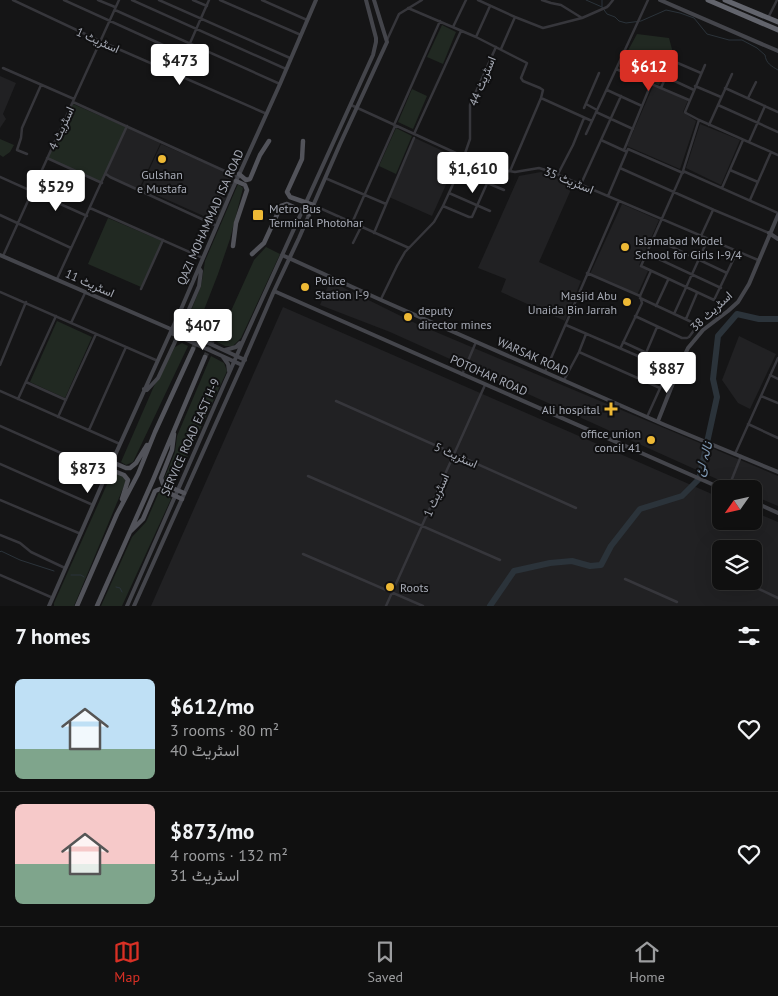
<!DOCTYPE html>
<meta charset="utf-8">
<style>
:root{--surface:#101010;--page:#191919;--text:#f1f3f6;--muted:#9c9d9f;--line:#303030;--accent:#d93025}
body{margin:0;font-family:"PT Sans",Vazirmatn,sans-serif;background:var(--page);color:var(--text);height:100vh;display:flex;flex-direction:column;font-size:19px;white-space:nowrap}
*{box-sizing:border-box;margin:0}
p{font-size:16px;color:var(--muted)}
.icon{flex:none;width:28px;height:28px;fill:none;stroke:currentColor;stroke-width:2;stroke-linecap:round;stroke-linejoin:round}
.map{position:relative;height:606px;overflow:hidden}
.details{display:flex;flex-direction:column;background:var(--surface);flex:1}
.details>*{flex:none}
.needle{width:32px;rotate:236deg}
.controls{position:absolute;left:712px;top:480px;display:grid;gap:10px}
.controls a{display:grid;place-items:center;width:50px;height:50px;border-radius:8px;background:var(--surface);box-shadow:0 5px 20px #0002,0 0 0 1px var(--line);font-size:25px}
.price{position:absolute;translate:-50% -42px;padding:0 11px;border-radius:5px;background:#fff;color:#222;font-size:16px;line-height:32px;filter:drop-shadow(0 1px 2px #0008)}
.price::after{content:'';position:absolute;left:50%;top:30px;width:15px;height:11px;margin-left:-8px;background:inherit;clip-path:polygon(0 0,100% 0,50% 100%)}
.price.on{background:var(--accent);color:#fff}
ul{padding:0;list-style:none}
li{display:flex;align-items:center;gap:15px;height:125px;padding:0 15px}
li+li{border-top:1px solid var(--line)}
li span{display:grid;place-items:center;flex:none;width:140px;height:100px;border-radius:8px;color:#555}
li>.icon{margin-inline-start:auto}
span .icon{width:60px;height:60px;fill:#fffc;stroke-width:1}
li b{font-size:21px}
h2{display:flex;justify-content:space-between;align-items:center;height:60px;padding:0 15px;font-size:21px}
.menu{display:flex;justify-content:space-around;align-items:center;height:70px;border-top:1px solid var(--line);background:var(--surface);font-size:14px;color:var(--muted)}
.menu a{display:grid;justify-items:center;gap:2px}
.menu .on{color:var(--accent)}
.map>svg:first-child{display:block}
.built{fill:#212123;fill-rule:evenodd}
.green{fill:#212922}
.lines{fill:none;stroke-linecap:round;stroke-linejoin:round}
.stream{stroke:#2b333a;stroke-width:1}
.river{stroke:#2b333a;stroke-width:6}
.primary-tunnel{stroke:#323336;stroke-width:4.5;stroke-dasharray:4.5 2;stroke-linecap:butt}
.street{stroke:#36363b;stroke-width:2.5}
.secondary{stroke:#44454b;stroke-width:4}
.primary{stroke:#52535a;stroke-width:4.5}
.highway{stroke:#62646c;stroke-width:5}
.poi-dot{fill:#eeb935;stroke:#101011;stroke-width:2}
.labels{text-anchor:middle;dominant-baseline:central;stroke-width:4;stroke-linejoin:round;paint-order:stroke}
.street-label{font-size:12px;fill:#a7abb6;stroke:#101011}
.poi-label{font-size:12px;fill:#a7abb6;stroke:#101011;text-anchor:start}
.water-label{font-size:14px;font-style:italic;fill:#7e97b1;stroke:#101011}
</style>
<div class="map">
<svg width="778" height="606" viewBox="0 0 778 606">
<rect width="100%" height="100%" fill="#151516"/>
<path class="built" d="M0,76L16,83L3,114L6,119L0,128Z
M653,86L688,100L683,112L696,121L680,169L627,146Z
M700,124L740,140L721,185L686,168Z
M127,126L161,142L138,191L106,174Z
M415,138L458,158L432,216L389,197Z
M161,144L237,177L217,222L141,188Z
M541,172L573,185L539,262L581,281L565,321L501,292L506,279L478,268L519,176Z
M622,204L659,220L639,265L648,271L637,295L590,274Z
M330,281L417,324L778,476V506L754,496V489H739L390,332L320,305Z
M283,307L721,498V521H754V512L778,522V606H151ZM721,549H754V581H721Z
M739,336L776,354L750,409L738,403L722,380Z"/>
<path class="green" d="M442,25L456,32L443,64L427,57Z
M637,34L669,38L673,53L659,85L619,67Z
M412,89L427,96L413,129L398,122Z
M73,104L126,127L102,183L47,158Z
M396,128L412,136L396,174L379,166Z
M0,139L14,145L10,152L3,157L0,155Z
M238,184L243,188L230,239L218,274L195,333L189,330L186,323L201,286L205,261Z
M108,218L162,241L141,287L88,264Z
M266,247L280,254L241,338L233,346H225L217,342L254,260Z
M57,321L92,337L65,398L30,382Z
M182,343L188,346L133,462L126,465L121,462L154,386L175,347Z
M211,356L224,363L227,371L175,484L168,483L164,479L175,452L177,436Z
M114,471L122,475L126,481L74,606H54V603L112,473Z
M159,492L167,494L171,499L122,606H101L132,537L146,522Z"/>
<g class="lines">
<path class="stream" d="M586,0L602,7L607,14L615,17L619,21L626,23L641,21L666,10L680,13L694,18L707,34L729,40H742L757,48L765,55C766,63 771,66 778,70
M602,7V0
M0,552L1,551L20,560L54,571
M71,575H81L84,577
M116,587L120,588L122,592"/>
<path class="river" d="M490,606L514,571L550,563L572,561L590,566L601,565L611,546L640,509L682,496L699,479L717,397L713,379L718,336L737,314L759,319H778"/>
<path class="primary-tunnel" d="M193,349L201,331
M205,357L213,340"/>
<path class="street" d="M13,0L100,41L267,114
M64,0L185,55
M98,0L115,7
M132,0L286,69
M159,0L290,58
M193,0L207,6
M220,0L301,35
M262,0L307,20
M478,0L515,17L543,28L582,18L607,7L609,5L613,0
M542,0L551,3L561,5L582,18
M408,8L476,37L527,63L521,78L523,81L540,88L543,90L541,98L510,171
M115,10L280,84
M768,18L777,0
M453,27L466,0
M476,37L490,6
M387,40L399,14L422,0
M501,49L515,17
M673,61L701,73
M705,65L685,112L686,113L699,120L778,155
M3,68L74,99
M616,69L689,100
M176,75L209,0
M666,77L694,90
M695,86L721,97
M661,88L676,53
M725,88L778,112
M607,90L642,106
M541,98L592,121
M748,98L756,82
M73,102L238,177
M586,104L597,110
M351,105L493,170L505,172L509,171L515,172L539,168L549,171L758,260
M718,105L778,132
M584,108L599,73
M596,112L633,129
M699,120L683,171L641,266L714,300L737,252
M394,125L440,21
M709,125L732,74
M414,134L461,31
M586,134L648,0
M601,140L625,151
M749,142L765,106
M624,150L651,84
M27,154L17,150L21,138L22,128L41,85
M47,158L102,183
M620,168L714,210L769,233
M730,170L758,182
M459,171L504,190
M683,171L778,213
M106,174L110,177L217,226
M558,174L573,145L584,118
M0,177L87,216
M325,178L386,204
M581,184L621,96
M722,188L743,140
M449,193L490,211
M608,196L628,149L683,173
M750,200L771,152
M313,205L409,248
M443,206L469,217H472L493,170
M90,208L203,258
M0,215L71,248
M352,223L395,126
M374,233L414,138
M701,236L713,210
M653,238L727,273
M353,243L361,227
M646,253L721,288
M3,256L119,0
M587,273L640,296
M57,279L127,126
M141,289L163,240
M0,292L158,361
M381,299L397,266L405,252L434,222L443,206L459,171L470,139V105L496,47
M656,306L668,280
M674,314L708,239
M635,316L682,338H687L689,337L698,325L640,298
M686,319L697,293
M71,323L85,293
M566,325L668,369
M623,342L679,368
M621,347L642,303L640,296L651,271
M579,352L660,388
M646,353L657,327
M0,365L26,302
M545,372L619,201
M462,375L476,342
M770,375L778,379
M564,380L579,352L586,334
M26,382L66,400
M0,391L120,444
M761,396L778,403
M18,399L56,316
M336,401L576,508
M58,417L96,334
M647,417L671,364
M748,424L778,438
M0,426L106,473
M89,430L126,347
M735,454L778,358
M0,464L93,505
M308,476L500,560
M728,489L741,456
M0,500L81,534
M0,535L20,543L31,552L65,568
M303,554L423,606
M0,575L53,598
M625,579L677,602
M759,589L778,598
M386,606L485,385"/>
<path class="secondary" d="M660,0L778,51
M769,233L778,239
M0,255L173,330L176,329H178L245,360
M282,255L381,300L665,425L778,472
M274,291L723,489
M173,330V334L178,336L242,365
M225,350L236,347L240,343
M223,357L228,364L229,371
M144,389L147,390L158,378L174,344L199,286L201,271L199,268
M658,421L681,363L688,348L703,330L728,311L738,302L749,284L778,215
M754,502L778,513
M49,606L107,473L182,307L233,188L280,84L316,0
M127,606L244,339L373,55L376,42V38L366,0
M134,606L243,363L274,291L299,238L340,144L387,42L374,0"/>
<path class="primary" d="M303,141L302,159L287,192L290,197L313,205
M239,174L246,180L250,179L260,155L269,141
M233,246L236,223L247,190L245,185L236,181
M252,254L264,243L281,206L287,204L309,214
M174,434L172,450L161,478L163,484L184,493
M112,462L126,468H130L136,463L147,445
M109,469L124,475L128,480L122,499
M131,531L143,519L155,491L160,489L182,499
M77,606L117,514L138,474L155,432L193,349
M97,606L153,480L205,357"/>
<path class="highway" d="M708,0L778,30
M725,0L778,22"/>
</g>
<g class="poi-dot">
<circle cx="162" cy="159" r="5"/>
<rect x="252" y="209" width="12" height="12" rx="2.5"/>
<circle cx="625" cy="247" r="5"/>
<circle cx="305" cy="287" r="5"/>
<circle cx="627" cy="302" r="5"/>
<circle cx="408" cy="317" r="5"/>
<path d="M608.5 401.5h5v5h5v5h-5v5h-5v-5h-5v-5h5z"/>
<circle cx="651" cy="440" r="5"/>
<circle cx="390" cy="587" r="5"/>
</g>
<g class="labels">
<g class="street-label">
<text transform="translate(98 40) rotate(24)">اسٹریٹ 1</text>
<text transform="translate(482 81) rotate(-68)">اسٹریٹ 44</text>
<text transform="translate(61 128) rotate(-66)">اسٹریٹ 4</text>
<text transform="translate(569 180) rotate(22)">اسٹریٹ 35</text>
<text transform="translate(210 217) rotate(-66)">QAZI MOHAMMAD ISA ROAD</text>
<text transform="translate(90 283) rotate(24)">اسٹریٹ 11</text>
<text transform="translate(711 311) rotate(-43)">اسٹریٹ 38</text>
<text transform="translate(533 356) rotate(24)">WARSAK ROAD</text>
<text transform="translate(489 375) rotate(24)">POTOHAR ROAD</text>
<text transform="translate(190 437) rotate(-66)">SERVICE ROAD EAST H-9</text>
<text transform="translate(456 455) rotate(24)">اسٹریٹ 5</text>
<text transform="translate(436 495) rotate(-66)">اسٹریٹ 1</text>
</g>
<g class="poi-label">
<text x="162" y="174" text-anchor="middle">Gulshan<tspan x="162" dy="14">e Mustafa</tspan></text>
<text x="269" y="208">Metro Bus<tspan x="269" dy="14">Terminal Photohar</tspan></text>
<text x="635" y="240">Islamabad Model<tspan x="635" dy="14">School for Girls I-9/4</tspan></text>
<text x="315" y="280">Police<tspan x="315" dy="14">Station I-9</tspan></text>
<text x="617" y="295" text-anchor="end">Masjid Abu<tspan x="617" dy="14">Unaida Bin Jarrah</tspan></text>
<text x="418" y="310">deputy<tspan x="418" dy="14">director mines</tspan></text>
<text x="600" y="409" text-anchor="end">Ali hospital</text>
<text x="641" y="433" text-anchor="end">office union<tspan x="641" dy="14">concil 41</tspan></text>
<text x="400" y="587">Roots</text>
</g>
<g class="water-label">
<text transform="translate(703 459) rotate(-74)">نالہ لئ</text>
</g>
</g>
</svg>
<div class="controls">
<a><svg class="needle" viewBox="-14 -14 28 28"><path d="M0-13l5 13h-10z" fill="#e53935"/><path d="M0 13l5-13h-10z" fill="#9c9d9f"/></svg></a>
<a><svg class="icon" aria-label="layers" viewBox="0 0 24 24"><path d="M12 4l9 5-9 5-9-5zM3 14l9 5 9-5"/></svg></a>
</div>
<b class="price" style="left:180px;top:86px">$473</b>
<b class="price on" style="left:649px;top:92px">$612</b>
<b class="price" style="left:473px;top:194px">$1,610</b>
<b class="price" style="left:56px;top:212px">$529</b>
<b class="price" style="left:203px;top:351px">$407</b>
<b class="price" style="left:667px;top:394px">$887</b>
<b class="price" style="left:88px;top:494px">$873</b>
</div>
<section class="details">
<h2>7 homes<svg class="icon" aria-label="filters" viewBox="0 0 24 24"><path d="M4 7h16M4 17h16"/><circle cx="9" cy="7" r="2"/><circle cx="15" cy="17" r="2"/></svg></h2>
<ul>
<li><span style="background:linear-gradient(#bfe0f5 70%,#7fa58c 0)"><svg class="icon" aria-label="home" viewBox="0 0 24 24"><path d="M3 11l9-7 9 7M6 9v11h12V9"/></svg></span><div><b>$612/mo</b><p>3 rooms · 80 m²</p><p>اسٹریٹ 40</p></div><svg class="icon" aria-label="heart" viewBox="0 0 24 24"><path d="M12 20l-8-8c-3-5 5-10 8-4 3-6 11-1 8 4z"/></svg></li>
<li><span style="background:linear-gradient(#f6c9c9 60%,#7fa58c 0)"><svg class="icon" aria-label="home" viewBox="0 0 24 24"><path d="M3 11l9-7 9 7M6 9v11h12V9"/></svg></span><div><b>$873/mo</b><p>4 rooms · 132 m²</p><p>اسٹریٹ 31</p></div><svg class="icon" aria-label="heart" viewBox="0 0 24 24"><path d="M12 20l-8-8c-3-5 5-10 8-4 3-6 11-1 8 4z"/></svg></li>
</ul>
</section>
<nav class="menu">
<a class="on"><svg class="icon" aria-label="map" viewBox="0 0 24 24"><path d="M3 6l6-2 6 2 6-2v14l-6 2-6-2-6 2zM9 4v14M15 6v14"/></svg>Map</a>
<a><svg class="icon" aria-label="saved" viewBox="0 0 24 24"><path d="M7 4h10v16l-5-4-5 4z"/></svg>Saved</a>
<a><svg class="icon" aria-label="home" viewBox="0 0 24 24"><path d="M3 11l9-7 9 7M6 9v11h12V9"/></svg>Home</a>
</nav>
